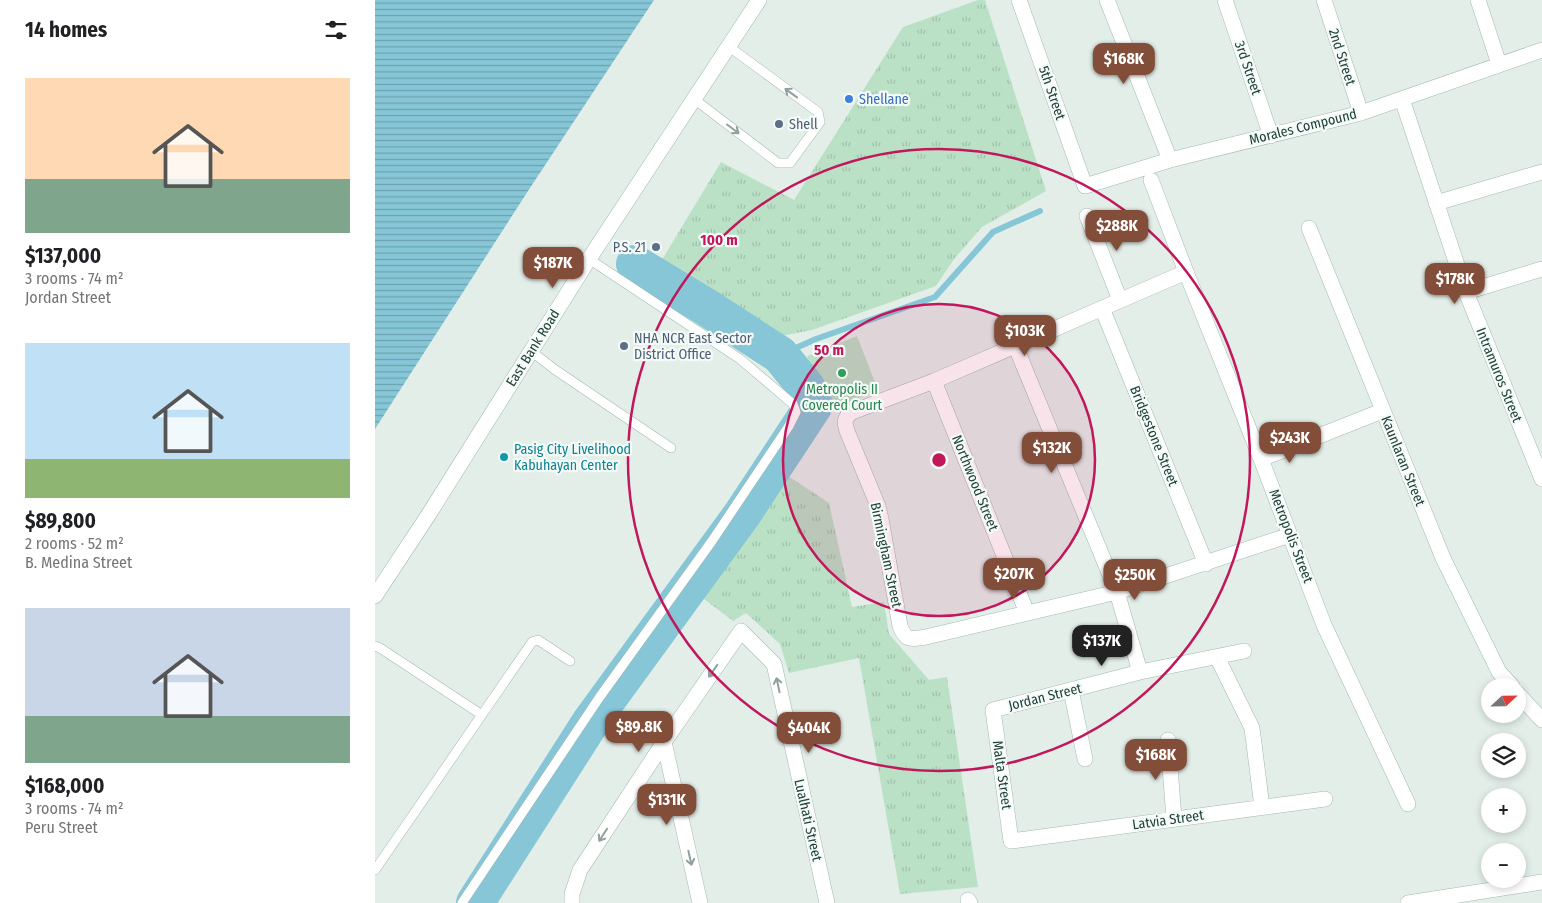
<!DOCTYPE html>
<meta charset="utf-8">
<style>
:root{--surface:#fff;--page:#f2f2f2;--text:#202124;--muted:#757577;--accent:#834e39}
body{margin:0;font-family:"Fira Sans Condensed",sans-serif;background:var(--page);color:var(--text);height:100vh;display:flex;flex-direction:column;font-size:19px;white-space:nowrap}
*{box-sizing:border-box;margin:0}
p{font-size:16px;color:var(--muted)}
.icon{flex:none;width:28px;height:28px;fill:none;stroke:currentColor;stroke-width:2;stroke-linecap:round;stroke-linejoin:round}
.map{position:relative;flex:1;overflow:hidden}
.panel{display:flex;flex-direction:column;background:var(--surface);width:375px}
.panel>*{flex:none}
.needle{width:32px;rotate:68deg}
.fabs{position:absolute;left:1106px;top:678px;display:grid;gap:10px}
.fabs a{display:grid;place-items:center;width:45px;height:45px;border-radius:50%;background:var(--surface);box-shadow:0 2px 8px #0003;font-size:25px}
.price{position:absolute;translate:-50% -42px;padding:0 11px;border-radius:10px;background:var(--accent);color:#fff;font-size:16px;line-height:32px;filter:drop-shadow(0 1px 2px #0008)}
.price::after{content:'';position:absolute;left:50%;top:30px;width:15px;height:11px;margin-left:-8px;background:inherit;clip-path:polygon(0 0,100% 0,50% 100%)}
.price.active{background:#222;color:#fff}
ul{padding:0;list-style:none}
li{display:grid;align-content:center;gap:10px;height:265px;padding:0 25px}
li span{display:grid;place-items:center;height:155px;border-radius:0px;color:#555}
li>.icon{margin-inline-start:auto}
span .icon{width:90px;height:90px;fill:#fffc;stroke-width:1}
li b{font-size:21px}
h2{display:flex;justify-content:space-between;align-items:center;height:60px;padding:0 25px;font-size:21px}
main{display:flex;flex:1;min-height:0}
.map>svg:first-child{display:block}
.grass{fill:url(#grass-tufts)}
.pitch{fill:#bae1c6}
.water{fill:url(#water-rules)}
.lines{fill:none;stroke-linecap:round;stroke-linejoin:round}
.stream{stroke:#86c6d7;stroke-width:6}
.river{stroke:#86c6d7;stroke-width:38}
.service-casing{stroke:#a5b7b1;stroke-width:10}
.minor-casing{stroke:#a5b7b1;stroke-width:16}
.secondary-casing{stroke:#a0bab2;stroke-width:16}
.service{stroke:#fff;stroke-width:9}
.minor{stroke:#fff;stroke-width:15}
.secondary{stroke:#fff;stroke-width:15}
.oneway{stroke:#90a09c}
.ring{fill:none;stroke:#c2185b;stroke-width:2.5}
.shop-dot{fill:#3f7fe0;stroke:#f4faf7;stroke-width:2}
.service-dot{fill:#5c6f8a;stroke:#f4faf7;stroke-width:2}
.leisure-dot{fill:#2e9e5b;stroke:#f4faf7;stroke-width:2}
.culture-dot{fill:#0f9aa8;stroke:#f4faf7;stroke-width:2}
.labels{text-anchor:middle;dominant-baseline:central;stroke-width:4.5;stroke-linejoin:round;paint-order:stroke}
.street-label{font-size:14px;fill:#21413a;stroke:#f4faf7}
.shop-label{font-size:14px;fill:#366cbe;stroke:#f4faf7;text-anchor:start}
.service-label{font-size:14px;fill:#4e5e75;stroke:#f4faf7;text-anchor:start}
.leisure-label{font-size:14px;fill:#27864d;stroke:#f4faf7}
.culture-label{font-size:14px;fill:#0d838f;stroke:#f4faf7;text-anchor:start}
.centre{fill:#c2185b;stroke:#f4faf7;stroke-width:2.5}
.ring-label{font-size:15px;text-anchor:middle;font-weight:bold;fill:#c2185b;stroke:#f4faf7;stroke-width:4.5;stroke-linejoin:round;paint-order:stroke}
</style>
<main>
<section class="panel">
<h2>14 homes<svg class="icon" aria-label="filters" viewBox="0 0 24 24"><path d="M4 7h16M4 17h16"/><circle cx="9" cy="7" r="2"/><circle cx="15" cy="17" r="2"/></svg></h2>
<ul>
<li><span style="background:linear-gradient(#ffd9b3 65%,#7fa58c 0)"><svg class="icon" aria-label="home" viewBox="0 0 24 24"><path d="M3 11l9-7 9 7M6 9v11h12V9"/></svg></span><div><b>$137,000</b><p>3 rooms · 74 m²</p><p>Jordan Street</p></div></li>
<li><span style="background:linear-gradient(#bfe0f5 75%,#8fb573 0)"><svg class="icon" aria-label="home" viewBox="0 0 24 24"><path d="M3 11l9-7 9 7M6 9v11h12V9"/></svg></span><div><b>$89,800</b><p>2 rooms · 52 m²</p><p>B. Medina Street</p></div></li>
<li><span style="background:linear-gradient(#c9d6e8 70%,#7fa58c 0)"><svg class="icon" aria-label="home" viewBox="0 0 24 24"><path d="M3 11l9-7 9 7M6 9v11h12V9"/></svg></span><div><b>$168,000</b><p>3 rooms · 74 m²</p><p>Peru Street</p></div></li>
</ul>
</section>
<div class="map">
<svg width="1167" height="903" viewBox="0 0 1167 903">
<defs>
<pattern id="grass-tufts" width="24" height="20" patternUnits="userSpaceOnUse" patternTransform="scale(1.25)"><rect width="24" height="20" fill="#bae1c6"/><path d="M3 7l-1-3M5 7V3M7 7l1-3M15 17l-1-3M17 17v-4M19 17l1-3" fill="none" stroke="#a0c2ab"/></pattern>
<pattern id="water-rules" width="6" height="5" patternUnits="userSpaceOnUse" patternTransform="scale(1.25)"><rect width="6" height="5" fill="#86c6d7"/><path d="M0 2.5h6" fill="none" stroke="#6da2af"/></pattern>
</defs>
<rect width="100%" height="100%" fill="#e3eee9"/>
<path class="grass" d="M 603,0 L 610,0 L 671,191 L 607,227 L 579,259 L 561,286 L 437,330 L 396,338 L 285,263 L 346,162 L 419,200 L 528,27 Z
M 410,474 L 454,503 L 477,607 L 509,602 L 514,634 L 554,680 L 572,677 L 603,887 L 525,894 L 484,658 L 414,673 L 405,644 L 371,613 L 358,621 L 325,596 Z"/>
<path class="pitch" d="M 482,336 L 503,390 L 453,410 L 432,356 Z"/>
<path class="water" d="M 0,0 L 279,0 L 153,191 L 0,429 Z"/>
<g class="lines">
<path class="stream" d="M 405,355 L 441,339 L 560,297 L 618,232 L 665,211"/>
<path class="river" d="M 100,903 L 215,723 L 368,513 L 439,405 L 431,387 L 405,355 L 331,307 L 260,264"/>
<defs>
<path id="service" d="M 319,99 L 403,163 L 415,163 L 445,122 L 443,112 L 353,46
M 156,351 L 179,369 L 296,448
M 0,646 L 5,648 L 107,715
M 0,870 L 157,642 L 163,640 L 195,661
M 87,903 L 224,698 L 337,541 L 414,426 L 421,412 L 418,404 L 365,359 L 214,259"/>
<path id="minor" d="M 644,0 L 710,186 L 795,160 L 986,113 L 1167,50
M 732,0 L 795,160
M 850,0 L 896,136
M 949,0 L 986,113
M 1103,0 L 1124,64
M 1027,99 L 1091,292 L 1167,479
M 776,180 L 811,272 L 886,459 L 949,625 L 1033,804
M 1061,203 L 1167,172
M 712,216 L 745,300
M 934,228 L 1068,558 L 1124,672 L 1137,686
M 811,272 L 559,381 L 477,412 C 469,418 469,422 472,431 L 503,506 L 506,519 L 525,626 C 531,642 537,639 551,637 L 742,592 L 915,535
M 1091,292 L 1167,269
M 727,308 L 831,564
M 640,345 L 742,592 L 765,672
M 559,381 L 652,613
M 886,459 L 1007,411
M 869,651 L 765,672 L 618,710 L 636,841 L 950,799
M 842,657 L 877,728 L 887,807
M 696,690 L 710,759
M 1142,693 L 1167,720
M 793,740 L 799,819
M 289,742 L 325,903
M 593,900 L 595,903
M 197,903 L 197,894 L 205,870 L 289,742 L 366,631 L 399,664 L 452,903
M 1033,903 L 1167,882"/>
<path id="secondary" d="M 0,596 L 54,514 L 214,259 L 384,0"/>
</defs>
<use href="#service" class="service-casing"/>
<use href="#minor" class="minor-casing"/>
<use href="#secondary" class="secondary-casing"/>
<use href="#service" class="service"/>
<use href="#minor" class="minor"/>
<use href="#secondary" class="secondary"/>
</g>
<defs><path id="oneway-shaft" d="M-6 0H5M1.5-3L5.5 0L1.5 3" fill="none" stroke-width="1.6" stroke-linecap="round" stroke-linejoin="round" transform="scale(1.25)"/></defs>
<g class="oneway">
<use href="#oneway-shaft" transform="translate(416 93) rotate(-144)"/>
<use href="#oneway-shaft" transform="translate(358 129) rotate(37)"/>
<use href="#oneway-shaft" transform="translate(338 671) rotate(125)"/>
<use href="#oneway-shaft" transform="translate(403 685) rotate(-102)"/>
<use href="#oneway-shaft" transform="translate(228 835) rotate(123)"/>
<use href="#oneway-shaft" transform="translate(315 858) rotate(77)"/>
</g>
<circle cx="564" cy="460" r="156" fill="#c2185b" fill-opacity=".12"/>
<g class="ring">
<circle cx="564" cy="460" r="156"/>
<circle cx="564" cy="460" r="311"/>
</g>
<circle class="shop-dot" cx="474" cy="99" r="5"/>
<g class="service-dot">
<circle cx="404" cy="124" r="5"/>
<circle cx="281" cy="247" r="5"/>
<circle cx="249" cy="346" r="5"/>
</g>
<circle class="leisure-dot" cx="467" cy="373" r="5"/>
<circle class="culture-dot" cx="129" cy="457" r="5"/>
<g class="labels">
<g class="street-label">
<text transform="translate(967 57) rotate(72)">2nd Street</text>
<text transform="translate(873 68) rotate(71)">3rd Street</text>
<text transform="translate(677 93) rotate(71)">5th Street</text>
<text transform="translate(928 127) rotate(-14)">Morales Compound</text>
<text transform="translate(158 348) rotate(-58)">East Bank Road</text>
<text transform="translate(1124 375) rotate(68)">Intramuros Street</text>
<text transform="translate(779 436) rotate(68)">Bridgestone Street</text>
<text transform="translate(1028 461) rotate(68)">Kaunlaran Street</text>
<text transform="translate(600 483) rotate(68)">Northwood Street</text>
<text transform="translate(916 536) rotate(69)">Metropolis Street</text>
<text transform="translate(511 555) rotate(78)">Birmingham Street</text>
<text transform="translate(670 697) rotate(-14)">Jordan Street</text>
<text transform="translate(627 775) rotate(82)">Malta Street</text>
<text transform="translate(433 820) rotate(77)">Lualhati Street</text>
<text transform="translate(793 820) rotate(-8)">Latvia Street</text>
</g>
<g class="shop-label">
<text x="484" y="99">Shellane</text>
</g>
<g class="service-label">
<text x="414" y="124">Shell</text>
<text x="271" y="247" text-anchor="end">P.S. 21</text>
<text x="259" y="338">NHA NCR East Sector<tspan x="259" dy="16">District Office</tspan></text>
</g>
<g class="leisure-label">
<text x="467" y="389">Metropolis II<tspan x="467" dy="16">Covered Court</tspan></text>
</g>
<g class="culture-label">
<text x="139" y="449">Pasig City Livelihood<tspan x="139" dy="16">Kabuhayan Center</tspan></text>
</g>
</g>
<circle cx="564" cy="460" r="8" class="centre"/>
<g class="ring-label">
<text x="344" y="245">100 m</text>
<text x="454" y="355">50 m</text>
</g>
</svg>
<div class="fabs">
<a><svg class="needle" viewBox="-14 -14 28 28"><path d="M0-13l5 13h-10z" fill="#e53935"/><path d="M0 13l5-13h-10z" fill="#757577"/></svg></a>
<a><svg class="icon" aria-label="layers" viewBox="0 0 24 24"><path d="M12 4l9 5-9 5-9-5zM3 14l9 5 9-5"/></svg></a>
<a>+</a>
<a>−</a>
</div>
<b class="price" style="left:749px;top:85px">$168K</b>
<b class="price" style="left:742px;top:252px">$288K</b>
<b class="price" style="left:178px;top:289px">$187K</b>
<b class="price" style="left:1080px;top:305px">$178K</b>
<b class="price" style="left:650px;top:357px">$103K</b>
<b class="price" style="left:915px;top:464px">$243K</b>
<b class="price" style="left:677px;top:474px">$132K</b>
<b class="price" style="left:639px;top:600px">$207K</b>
<b class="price" style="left:760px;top:601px">$250K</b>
<b class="price active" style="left:727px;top:667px">$137K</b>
<b class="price" style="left:264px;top:753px">$89.8K</b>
<b class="price" style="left:434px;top:754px">$404K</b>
<b class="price" style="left:781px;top:781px">$168K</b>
<b class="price" style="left:292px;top:826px">$131K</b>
</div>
</main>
